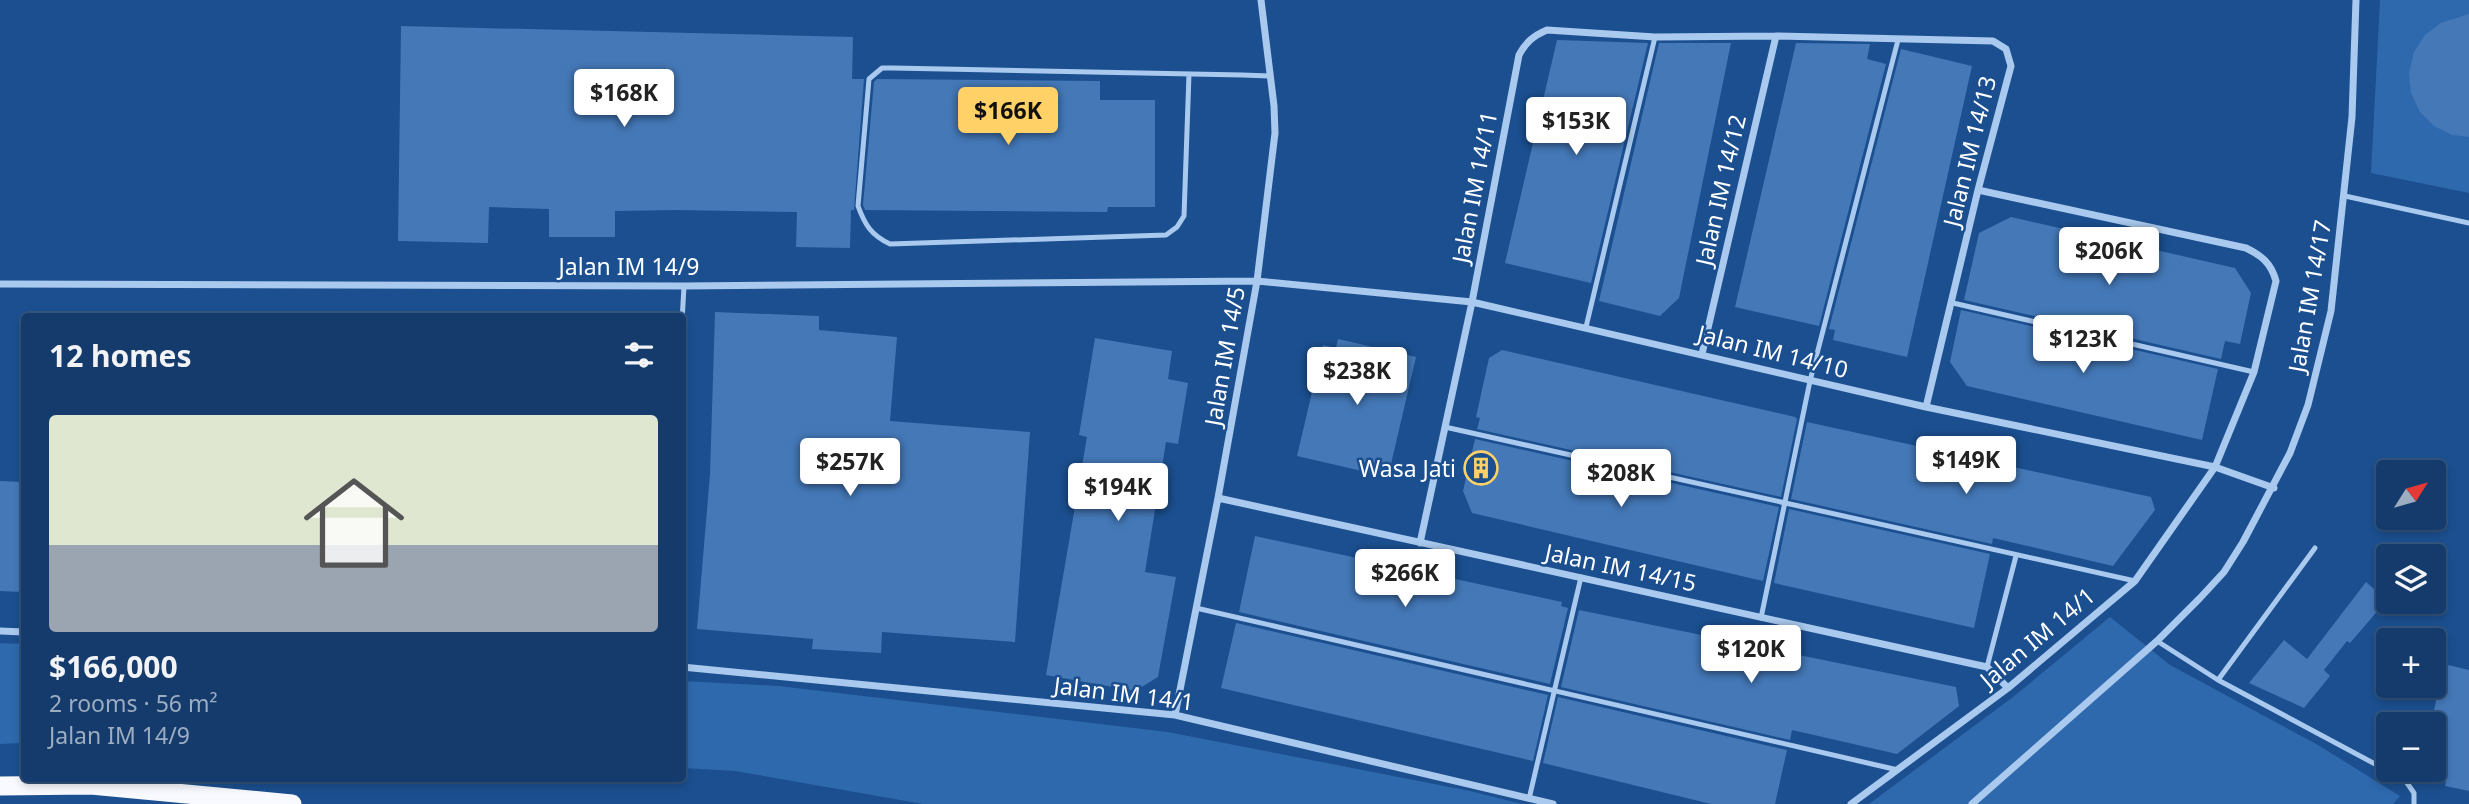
<!DOCTYPE html>
<meta charset="utf-8">
<style>
:root{--surface:#143b6b;--page:#1d4271;--text:#f1f3f6;--muted:#9dadc1;--line:#33557e;--accent:#ffd166}
body{margin:0;font-family:"Noto Sans",sans-serif;background:var(--page);color:var(--text);height:100vh;display:flex;flex-direction:column;font-size:26px;white-space:nowrap}
*{box-sizing:border-box;margin:0}
p{font-size:23px;color:var(--muted)}
.icon{flex:none;width:38px;height:38px;fill:none;stroke:currentColor;stroke-width:2;stroke-linecap:round;stroke-linejoin:round}
.map{position:relative;flex:1;overflow:hidden}
.sheet{position:absolute;left:21px;top:313px;width:665px;height:469px;display:flex;flex-direction:column;background:var(--surface);border-radius:7px;box-shadow:0 4px 10px #0003,0 0 0 2px var(--line)}
.sheet>*{flex:none}
.needle{width:46px;rotate:53deg}
.controls{position:absolute;left:2376px;top:460px;display:grid;gap:14px}
.controls a{display:grid;place-items:center;width:70px;height:70px;border-radius:7px;background:var(--surface);box-shadow:0 4px 10px #0003,0 0 0 2px var(--line);font-size:35px}
.price{position:absolute;translate:-50% -60px;padding:0 16px;border-radius:7px;background:#fff;color:#222;font-size:23px;line-height:46px;filter:drop-shadow(0 2px 4px #0008)}
.price::after{content:'';position:absolute;left:50%;top:42px;width:21px;height:16px;margin-left:-10px;background:inherit;clip-path:polygon(0 0,100% 0,50% 100%)}
.price.current{background:var(--accent);color:#111}
ul{padding:0;list-style:none}
li{display:grid;align-content:center;gap:14px;height:371px;padding:0 28px}
li span{display:grid;place-items:center;height:217px;border-radius:7px;color:#555}
li>.icon{margin-inline-start:auto}
span .icon{width:126px;height:126px;fill:#fffc;stroke-width:1}
li b{font-size:30px}
h2{display:flex;justify-content:space-between;align-items:center;height:84px;padding:0 28px;font-size:30px}
.map>svg:first-child{display:block}
.green{fill:#2e69ad}
.building{fill:#4478b7}
.lines{fill:none;stroke-linecap:round;stroke-linejoin:round}
.service{stroke:#a9c9ee;stroke-width:5}
.minor{stroke:#a9c9ee;stroke-width:7}
.trunk{stroke:#f8faff;stroke-width:19}
.labels{text-anchor:middle;dominant-baseline:central;stroke-width:5;stroke-linejoin:round;paint-order:stroke}
.street-label{font-size:23px;fill:#fff;stroke:#1b4f8f}
.poi-label{font-size:23px;fill:#fff;stroke:#1b4f8f;text-anchor:end}
</style>
<div class="map">
<svg width="2469" height="804" viewBox="0 0 2469 804">
<rect width="100%" height="100%" fill="#1b4f8f"/>
<path class="green" d="M 2380,0 L 2469,0 L 2469,193 L 2371,173 Z
M 2110,617 L 2170,665 L 2318,745 L 2400,796 L 2393,804 L 1869,804 L 2013,697 Z
M 0,643 L 24,644 L 24,743 L 0,744 Z
M 683,681 L 779,686 L 1168,732 L 1470,791 L 1522,804 L 923,804 L 735,771 L 683,768 Z"/>
<path class="building" d="M 2469,14 L 2469,137 L 2452,135 L 2434,126 L 2420,112 L 2411,93 L 2409,73 L 2414,52 L 2425,35 L 2441,23 Z
M 401,26 L 853,37 L 852,79 L 864,79 L 854,210 L 851,210 L 850,248 L 796,247 L 797,212 L 677,210 L 615,211 L 615,237 L 549,237 L 549,209 L 489,207 L 488,243 L 398,241 Z
M 1557,40 L 1648,43 L 1591,283 L 1505,263 Z
M 1659,43 L 1731,43 L 1679,298 L 1660,316 L 1599,301 Z
M 1796,43 L 1870,44 L 1867,59 L 1886,64 L 1819,326 L 1735,307 Z
M 1901,49 L 1972,66 L 1907,357 L 1833,340 L 1835,330 L 1829,329 Z
M 877,79 L 1100,81 L 1100,100 L 1155,100 L 1155,207 L 1108,207 L 1107,212 L 865,210 L 863,205 L 874,82 Z
M 2011,217 L 2235,268 L 2251,293 L 2240,344 L 2225,341 L 2221,359 L 1964,300 L 1979,233 Z
M 1961,310 L 2218,369 L 2202,440 L 1967,386 L 1950,362 Z
M 715,312 L 819,316 L 819,330 L 897,337 L 890,421 L 1030,432 L 1015,642 L 882,632 L 881,653 L 812,649 L 813,639 L 697,629 L 710,474 Z
M 1095,338 L 1172,351 L 1168,379 L 1188,383 L 1178,444 L 1166,442 L 1145,572 L 1176,577 L 1158,677 L 1135,691 L 1046,675 L 1087,437 L 1079,435 Z
M 1338,339 L 1416,357 L 1388,477 L 1297,456 L 1323,345 L 1336,348 Z
M 1502,350 L 1795,417 L 1797,419 L 1781,497 L 1477,429 L 1480,418 L 1476,417 L 1489,358 Z
M 1807,422 L 2151,497 L 2155,510 L 2113,566 L 1993,538 L 1992,544 L 1791,499 Z
M 1475,439 L 1779,507 L 1763,581 L 1472,513 L 1463,491 Z
M 0,481 L 24,482 L 22,592 L 0,591 Z
M 1789,509 L 1990,554 L 1974,628 L 1774,583 Z
M 1255,536 L 1562,602 L 1561,606 L 1568,608 L 1550,684 L 1239,612 Z
M 2366,582 L 2387,600 L 2350,643 L 2347,641 L 2324,670 L 2330,676 L 2304,708 L 2249,683 L 2284,640 L 2307,659 Z
M 1579,610 L 1956,687 L 1959,706 L 1897,754 L 1792,730 L 1790,740 L 1561,687 Z
M 1236,623 L 1548,695 L 1533,761 L 1221,688 Z
M 2444,664 L 2469,670 L 2469,791 L 2445,786 L 2448,769 L 2434,766 L 2434,724 L 2431,724 Z
M 1558,697 L 1787,750 L 1775,804 L 1711,804 L 1543,763 Z"/>
<g class="lines">
<path class="service" d="M 1189,74 L 1184,216 L 1177,227 L 1166,235 L 890,244 C 871,235 865,225 858,206 L 869,79 L 882,68 L 893,68 L 1242,75 L 1270,76
M 2345,196 L 2469,223
M 1953,303 L 2254,372
M 682,322 L 684,286
M 1586,327 L 1655,37
M 1445,427 L 2135,581
M 1196,608 L 1898,770
M 1761,618 L 1810,381 L 1898,40
M 2157,641 L 2218,680 L 2405,780 L 2414,793 L 2414,804
M 1987,667 L 2016,556
M 2218,680 L 2315,548
M 1529,799 L 1581,577"/>
<path class="minor" d="M 0,284 L 684,286 L 1257,281 L 1472,302 L 1926,407 L 2215,467 L 2274,488
M 1702,354 L 1776,36
M 1218,498 L 1987,667 L 2008,688
M 1420,543 L 1472,302 L 1519,55 C 1526,42 1533,36 1547,30 L 1655,37 L 1776,36 L 1993,41 L 2006,49 L 2011,66 L 1978,190 L 1926,407
M 0,631 L 24,632
M 682,667 L 1175,715 L 1553,804
M 1175,715 L 1218,498 L 1257,281 L 1275,133 L 1274,106 L 1261,0
M 1851,804 L 2008,688 L 2135,581 L 2215,467 L 2254,372 L 2276,281 C 2271,263 2262,256 2246,248 L 1978,190
M 1972,804 L 2157,641 L 2200,598 L 2224,572 L 2243,542 L 2290,453 L 2308,405 L 2331,311 L 2352,117 L 2356,0"/>
<path class="trunk" d="M 0,786 L 91,785 L 292,804"/>
</g>
<defs>
<symbol id="building-ring" viewBox="-11 -11 22 22"><circle r="9.5" fill="#1b4f8f" stroke="#ffd166" stroke-width="1.5"/><path d="M-4-6H4V6H1V3H-1V6H-4ZM-2.5-4.3h1.7v1.8h-1.7ZM.8-4.3h1.7v1.8H.8ZM-2.5-1h1.7V.8h-1.7ZM.8-1h1.7V.8H.8Z" fill="#ffd166"/></symbol>
</defs>
<g fill-rule="evenodd">
<use href="#building-ring" x="1462" y="449" width="38" height="38"/>
</g>
<g class="labels">
<g class="street-label">
<text transform="translate(1969 151) rotate(-76)">Jalan IM 14/13</text>
<text transform="translate(1474 187) rotate(-79)">Jalan IM 14/11</text>
<text transform="translate(1720 190) rotate(-77)">Jalan IM 14/12</text>
<text x="629" y="266">Jalan IM 14/9</text>
<text transform="translate(2309 296) rotate(-80)">Jalan IM 14/17</text>
<text transform="translate(1773 351) rotate(14)">Jalan IM 14/10</text>
<text transform="translate(1224 356) rotate(-80)">Jalan IM 14/5</text>
<text transform="translate(1621 567) rotate(12)">Jalan IM 14/15</text>
<text transform="translate(2037 637) rotate(-40)">Jalan IM 14/1</text>
<text transform="translate(1124 693) rotate(7)">Jalan IM 14/1</text>
</g>
<g class="poi-label">
<text x="1456" y="468">Wasa Jati</text>
</g>
</g>
</svg>
<div class="controls">
<a><svg class="needle" viewBox="-14 -14 28 28"><path d="M0-13l5 13h-10z" fill="#e53935"/><path d="M0 13l5-13h-10z" fill="#9dadc1"/></svg></a>
<a><svg class="icon" aria-label="layers" viewBox="0 0 24 24"><path d="M12 4l9 5-9 5-9-5zM3 14l9 5 9-5"/></svg></a>
<a>+</a>
<a>−</a>
</div>
<b class="price" style="left:624px;top:129px">$168K</b>
<b class="price current" style="left:1008px;top:147px">$166K</b>
<b class="price" style="left:1576px;top:157px">$153K</b>
<b class="price" style="left:2109px;top:287px">$206K</b>
<b class="price" style="left:2083px;top:375px">$123K</b>
<b class="price" style="left:1357px;top:407px">$238K</b>
<b class="price" style="left:1966px;top:496px">$149K</b>
<b class="price" style="left:850px;top:498px">$257K</b>
<b class="price" style="left:1621px;top:509px">$208K</b>
<b class="price" style="left:1118px;top:523px">$194K</b>
<b class="price" style="left:1405px;top:609px">$266K</b>
<b class="price" style="left:1751px;top:685px">$120K</b>
<section class="sheet">
<h2>12 homes<svg class="icon" aria-label="filters" viewBox="0 0 24 24"><path d="M4 7h16M4 17h16"/><circle cx="9" cy="7" r="2"/><circle cx="15" cy="17" r="2"/></svg></h2>
<ul>
<li><span style="background:linear-gradient(#dfe7d0 60%,#9aa5b1 0)"><svg class="icon" aria-label="home" viewBox="0 0 24 24"><path d="M3 11l9-7 9 7M6 9v11h12V9"/></svg></span><div><b>$166,000</b><p>2 rooms · 56 m²</p><p>Jalan IM 14/9</p></div></li>
</ul>
</section>
</div>
